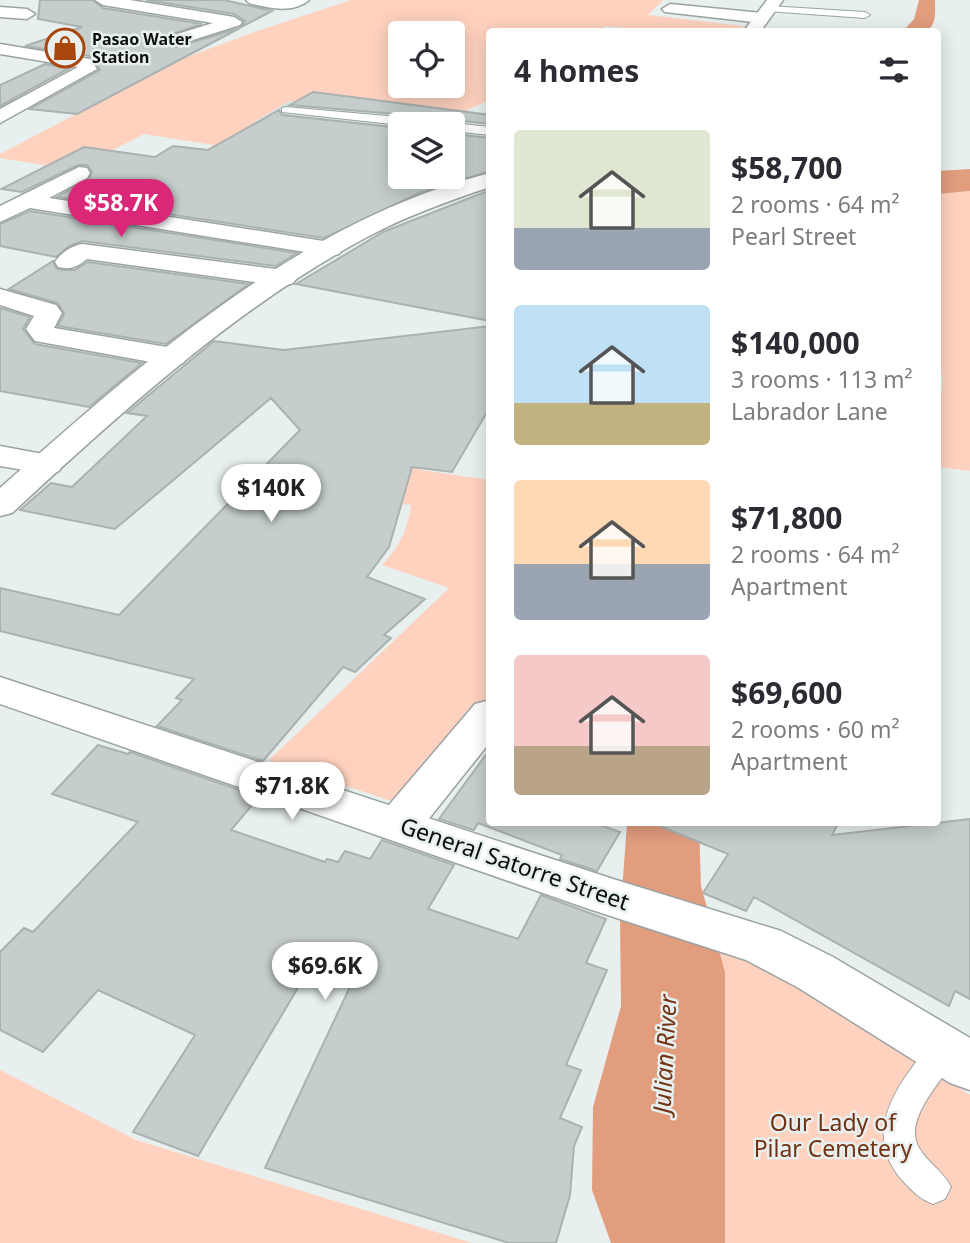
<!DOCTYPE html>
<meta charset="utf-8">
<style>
:root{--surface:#fff;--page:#f2f2f3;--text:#2b2b33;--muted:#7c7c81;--accent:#db2777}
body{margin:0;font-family:"Noto Sans",sans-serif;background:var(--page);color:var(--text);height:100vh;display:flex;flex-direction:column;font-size:26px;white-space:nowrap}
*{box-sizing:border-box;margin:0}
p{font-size:23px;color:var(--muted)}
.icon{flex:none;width:38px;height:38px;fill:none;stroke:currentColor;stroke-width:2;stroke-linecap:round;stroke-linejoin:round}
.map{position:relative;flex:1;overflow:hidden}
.sheet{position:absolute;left:486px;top:28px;width:455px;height:798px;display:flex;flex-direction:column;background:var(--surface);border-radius:7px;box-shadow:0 4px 18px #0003}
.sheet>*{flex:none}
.buttons{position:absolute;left:388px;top:21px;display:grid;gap:14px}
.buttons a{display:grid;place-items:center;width:77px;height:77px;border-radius:7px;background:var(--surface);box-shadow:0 4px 18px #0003;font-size:35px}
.price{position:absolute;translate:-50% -60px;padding:0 16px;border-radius:24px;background:#fff;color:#222;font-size:23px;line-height:46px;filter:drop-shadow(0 2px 4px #0008)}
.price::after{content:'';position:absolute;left:50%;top:42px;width:21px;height:16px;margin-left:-10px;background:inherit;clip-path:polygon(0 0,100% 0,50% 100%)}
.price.current{background:var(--accent);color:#fff}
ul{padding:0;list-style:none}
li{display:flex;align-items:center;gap:21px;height:175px;padding:0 28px}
li span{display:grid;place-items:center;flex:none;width:196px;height:140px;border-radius:7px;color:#555}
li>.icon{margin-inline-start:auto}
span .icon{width:84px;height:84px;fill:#fffc;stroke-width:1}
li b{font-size:30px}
h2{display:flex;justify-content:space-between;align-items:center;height:84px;padding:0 28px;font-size:30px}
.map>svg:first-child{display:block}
.built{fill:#d2e3e0}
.green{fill:#ffd2bf;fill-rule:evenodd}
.water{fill:#e29d7f}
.building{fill:#c5cecc;stroke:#aab2b1;stroke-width:2}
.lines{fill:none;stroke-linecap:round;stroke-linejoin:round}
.service-casing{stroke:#9ba3a2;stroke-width:2}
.minor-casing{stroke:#9ba3a2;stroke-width:3}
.tertiary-casing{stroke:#9ba3a2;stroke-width:3}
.service{fill:#fff;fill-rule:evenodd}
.minor{fill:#fff;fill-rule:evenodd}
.tertiary{fill:#fff;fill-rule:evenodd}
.labels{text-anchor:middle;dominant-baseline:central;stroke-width:5;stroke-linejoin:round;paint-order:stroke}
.far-poi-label{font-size:16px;font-weight:bold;fill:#0c0f0f;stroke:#e7f0ee;text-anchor:start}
.near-street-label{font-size:23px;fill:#0c0f0f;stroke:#e7f0ee}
.near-park-label{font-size:23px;fill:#713213;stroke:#e7f0ee}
.near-water-label{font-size:24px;font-style:italic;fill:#743517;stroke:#e7f0ee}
</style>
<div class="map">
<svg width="970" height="1243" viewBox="0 0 970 1243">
<rect width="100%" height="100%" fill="#e7f0ee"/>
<path class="built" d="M 313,92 L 449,110 L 437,119 L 490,126 L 490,157 L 453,144 L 453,124 L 401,124 L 399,145 L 247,127 L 289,101 L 295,102 Z"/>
<path class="green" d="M 351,0 L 663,0 L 648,15 L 744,26 L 739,32 L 650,31 L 606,26 L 598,32 L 490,32 L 490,100 L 444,120 L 448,110 L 313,92 L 295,102 L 289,101 L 248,126 L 361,140 L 195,156 L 214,145 L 144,134 L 74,170 L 0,158 L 0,154 L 179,60 L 260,30 ZM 401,33 L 453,33 L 453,86 L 401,86 Z
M 970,191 L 970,471 L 938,467 C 938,449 938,432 938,415 C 938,396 948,384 938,365 L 938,194 Z
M 438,441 L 421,470 L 490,480 L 490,700 L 414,793 L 403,800 L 388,800 L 269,760 L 449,588 L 382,565 C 399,547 408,530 411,505 L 368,501 Z
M 718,950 L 760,965 L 970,1095 L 970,1243 L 725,1243 L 725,972 Z
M 0,1070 L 136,1140 L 472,1243 L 0,1243 Z"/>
<path class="water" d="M 919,0 L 935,0 C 935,12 937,23 927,31 L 903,31 L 914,19 Z
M 970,169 L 970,191 L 938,194 L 938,171 Z
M 627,823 L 699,823 L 701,886 L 725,972 L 725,1243 L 611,1243 L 592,1190 L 593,1107 L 621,1006 L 620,919 Z"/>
<path class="building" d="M 40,0 L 93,0 L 103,8 L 202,24 L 169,35 L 166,41 L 176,47 L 240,28 L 77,114 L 30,109 L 100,70 L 90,56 L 25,46 L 82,27 L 38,19 Z
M 146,0 L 224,0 L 272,11 L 241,27 L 245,21 L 234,14 Z
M 45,64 L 70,68 L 0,106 L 0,85 Z
M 313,92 L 490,115 L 490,124 L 453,120 L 447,124 L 439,124 L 431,117 L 290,105 Z
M 279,110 L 282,115 L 401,128 L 401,177 L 453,177 L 453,134 L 490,138 L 490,171 L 419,193 L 324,238 L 57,197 L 89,179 L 92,172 L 87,165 L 78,165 L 22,192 L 1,189 L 84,147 L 155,157 L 173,146 L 208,150 Z
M 490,190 L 490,321 L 296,284 L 383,232 Z
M 30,211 L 297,253 L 276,266 L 82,241 L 69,246 L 56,257 L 0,246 L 0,224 Z
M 53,261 L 56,268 L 62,270 L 75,270 L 88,262 L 249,284 L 166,344 L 58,326 L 64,314 L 58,303 L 9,289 Z
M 0,308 L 30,317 L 23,329 L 35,344 L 142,363 L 89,407 L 0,391 Z
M 490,326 L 490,407 L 452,472 L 412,467 L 389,547 L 367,577 L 425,599 L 384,635 L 391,638 L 355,672 L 343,667 L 263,761 L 157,726 L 182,700 L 176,698 L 194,679 L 0,631 L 0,588 L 119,615 L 300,430 L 271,398 L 115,529 L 20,510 L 51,483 L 72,487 L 147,416 L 127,413 L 214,341 L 284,350 Z
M 98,745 L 128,754 L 130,752 L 259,797 L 231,830 L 325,862 L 327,859 L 338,862 L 345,851 L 370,859 L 382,840 L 454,865 L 428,909 L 518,939 L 541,895 L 606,919 L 586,963 L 607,970 L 566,1065 L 581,1070 L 560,1118 L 582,1127 L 574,1146 L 570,1195 L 556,1243 L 509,1243 L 265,1168 L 356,974 L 318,954 L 198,1156 L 133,1132 L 195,1035 L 98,990 L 43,1052 L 0,1030 L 0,952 L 24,928 L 33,932 L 138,822 L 52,794 Z
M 490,749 L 490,822 L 592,822 L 620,832 L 597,871 L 560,859 L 562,855 L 478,823 L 474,830 L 439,819 Z
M 970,819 L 970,999 L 955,991 L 949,1006 L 754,897 L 746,911 L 703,893 L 728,854 L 655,824 L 839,822 L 832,835 Z"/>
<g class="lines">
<defs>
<path id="service" d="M 769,6 L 865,12 L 870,15 L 865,18 L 766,11 L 766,7 Z
M 286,107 L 431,120 L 437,124 L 401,125 L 282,112 L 282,108 Z
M 453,123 L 490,127 L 490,135 L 453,131 L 453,124 L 450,124 Z
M 945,1036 L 956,1040 L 961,1050 C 948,1076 901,1117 919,1148 C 928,1163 943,1171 951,1187 L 945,1199 L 933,1204 C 920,1199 912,1191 903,1181 C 870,1145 884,1105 911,1069 C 921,1056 929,1042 945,1036 Z"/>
<path id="minor" d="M 95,0 L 130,0 L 234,17 L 242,22 L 240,25 L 177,45 L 169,40 L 171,36 L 213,23 L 103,5 Z
M 246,0 L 309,0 C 293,14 267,8 249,3 Z
M 670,4 L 762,13 L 770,18 L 762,23 L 665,12 L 662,9 Z
M 0,7 L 27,9 L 35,14 L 27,19 L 0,17 Z
M 0,44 L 90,59 L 97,69 L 0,123 L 0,109 L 78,67 L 0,54 Z
M 79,167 L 87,168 L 90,173 L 87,178 L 49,198 L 330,242 L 339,244 L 342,249 L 339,254 L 330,256 L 30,208 L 0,222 L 0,206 Z
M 82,244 L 284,270 L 293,273 L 297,278 L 293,283 L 284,286 L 87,259 C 77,267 71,270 58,267 L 55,262 C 61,253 71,246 82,244 Z
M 0,289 L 56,305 L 62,313 L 54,328 L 173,348 L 183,351 L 187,357 L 183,363 L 173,366 L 35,341 L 26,329 L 34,316 L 0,305 Z
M 0,446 L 59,457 L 63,464 L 59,471 L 47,474 L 0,466 Z
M 490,700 L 490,742 L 415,836 L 399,841 L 383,836 L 376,824 L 383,812 L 475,704 Z"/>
<path id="tertiary" d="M 767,0 L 783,0 L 760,32 L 743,32 Z
M 490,173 L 490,187 C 448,201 406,216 367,237 C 235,308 122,412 12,513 L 0,516 L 0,488 C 143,362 300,221 490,173 Z
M 0,677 L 613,879 L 781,931 L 833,957 L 970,1038 L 970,1090 L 950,1083 L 797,987 L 746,960 L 586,908 L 0,704 Z"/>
</defs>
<use href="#service" class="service-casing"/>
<use href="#minor" class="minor-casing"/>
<use href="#tertiary" class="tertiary-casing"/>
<use href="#service" class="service"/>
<use href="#minor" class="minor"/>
<use href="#tertiary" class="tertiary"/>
</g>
<defs>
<symbol id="shop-ring" viewBox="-11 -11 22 22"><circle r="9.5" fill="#e7f0ee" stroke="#a9460e" stroke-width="1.5"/><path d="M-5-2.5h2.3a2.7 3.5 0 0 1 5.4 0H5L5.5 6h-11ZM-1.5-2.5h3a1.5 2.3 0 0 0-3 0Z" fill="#a9460e"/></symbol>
</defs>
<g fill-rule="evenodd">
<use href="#shop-ring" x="43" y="26" width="44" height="44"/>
</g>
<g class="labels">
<g class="far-poi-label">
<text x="92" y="39">Pasao Water<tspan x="92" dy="18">Station</tspan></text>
</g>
<g class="near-street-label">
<text transform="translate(515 863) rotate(19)">General Satorre Street</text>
</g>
<g class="near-park-label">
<text x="833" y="1122">Our Lady of<tspan x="833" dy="26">Pilar Cemetery</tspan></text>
</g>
<g class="near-water-label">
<text transform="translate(664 1054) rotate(-87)">Julian River</text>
</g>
</g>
</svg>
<div class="buttons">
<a><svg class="icon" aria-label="locate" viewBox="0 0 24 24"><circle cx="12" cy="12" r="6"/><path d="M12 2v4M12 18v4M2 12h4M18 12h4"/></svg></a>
<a><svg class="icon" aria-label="layers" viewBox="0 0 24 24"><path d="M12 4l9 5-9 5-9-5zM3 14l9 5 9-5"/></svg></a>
</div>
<b class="price current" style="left:121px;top:239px">$58.7K</b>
<b class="price" style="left:271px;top:524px">$140K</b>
<b class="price" style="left:292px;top:822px">$71.8K</b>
<b class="price" style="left:325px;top:1002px">$69.6K</b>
<section class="sheet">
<h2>4 homes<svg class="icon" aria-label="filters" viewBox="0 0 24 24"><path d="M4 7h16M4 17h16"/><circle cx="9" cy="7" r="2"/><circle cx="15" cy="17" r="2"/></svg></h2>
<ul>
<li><span style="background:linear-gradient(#dfe7d0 70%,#9aa5b1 0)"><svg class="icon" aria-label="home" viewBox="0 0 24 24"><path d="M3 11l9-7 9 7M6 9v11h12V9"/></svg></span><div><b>$58,700</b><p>2 rooms · 64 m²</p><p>Pearl Street</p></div></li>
<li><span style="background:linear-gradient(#bfe0f5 70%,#c2b280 0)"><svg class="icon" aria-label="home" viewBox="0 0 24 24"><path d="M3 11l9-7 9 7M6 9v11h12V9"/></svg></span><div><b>$140,000</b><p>3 rooms · 113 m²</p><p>Labrador Lane</p></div></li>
<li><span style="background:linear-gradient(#ffd9b3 60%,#9aa5b1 0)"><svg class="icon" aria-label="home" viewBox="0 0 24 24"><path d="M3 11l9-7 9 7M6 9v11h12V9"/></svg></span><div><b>$71,800</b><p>2 rooms · 64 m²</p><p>Apartment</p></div></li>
<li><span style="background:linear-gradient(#f6c9c9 65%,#b9a48a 0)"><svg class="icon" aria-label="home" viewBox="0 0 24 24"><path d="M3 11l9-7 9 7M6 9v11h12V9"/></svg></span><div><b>$69,600</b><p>2 rooms · 60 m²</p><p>Apartment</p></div></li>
</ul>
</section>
</div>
